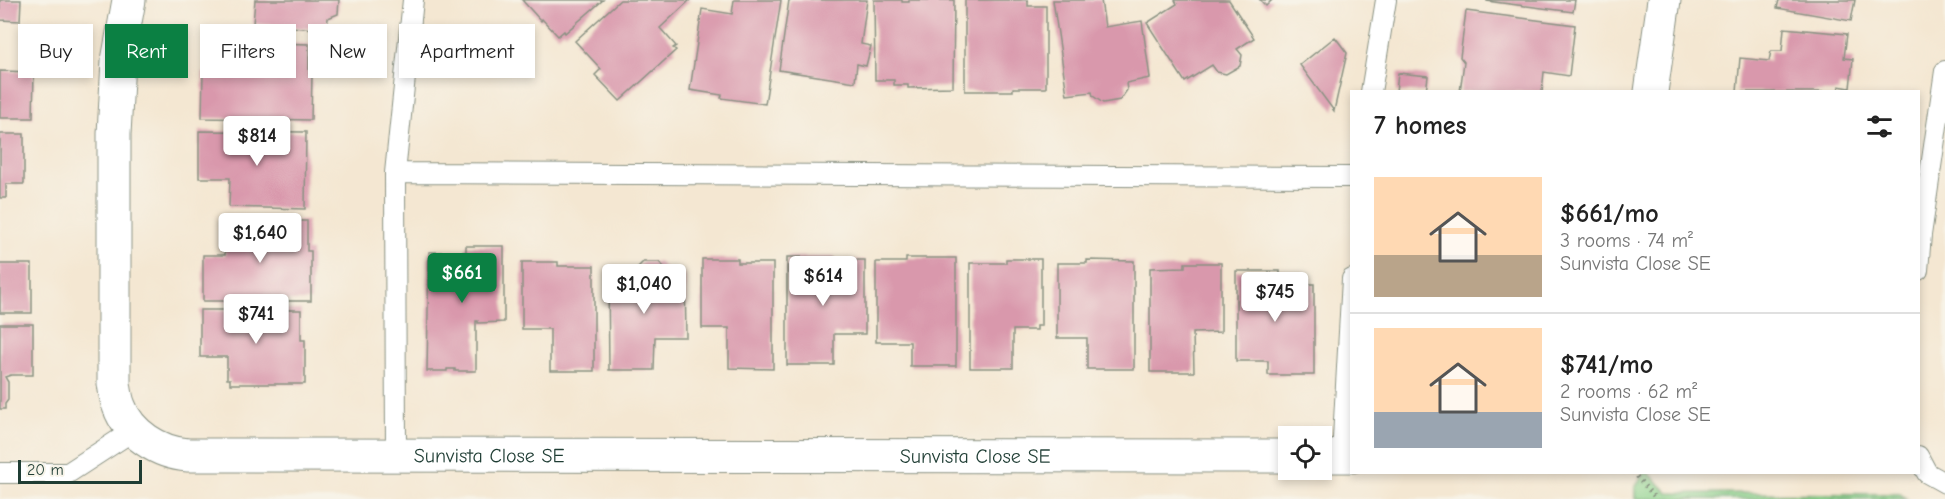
<!DOCTYPE html>
<meta charset="utf-8">
<style>
:root{--surface:#fff;--page:#f6f6f6;--text:#222;--muted:#767676;--line:#e0e0e0;--accent:#0b8043}
body{margin:0;font-family:"Comic Neue",sans-serif;background:var(--page);color:var(--text);height:100vh;display:flex;flex-direction:column;font-size:22px;white-space:nowrap}
*{box-sizing:border-box;margin:0}
p{font-size:20px;color:var(--muted)}
.icon{flex:none;width:33px;height:33px;fill:none;stroke:currentColor;stroke-width:2;stroke-linecap:round;stroke-linejoin:round}
.map{position:relative;flex:1;overflow:hidden}
.panel{position:absolute;left:1350px;top:90px;width:570px;height:384px;display:flex;flex-direction:column;background:var(--surface);border-radius:0px;box-shadow:0 3px 9px #0003}
.panel>*{flex:none}
.guide{position:absolute;left:18px;top:24px;width:570px;height:54px;display:flex;gap:12px}
.controls{position:absolute;left:1278px;top:426px;display:grid;gap:12px}
.controls a{display:grid;place-items:center;width:54px;height:54px;border-radius:0px;background:var(--surface);box-shadow:0 3px 9px #0003;font-size:30px}
.scale{position:absolute;left:18px;bottom:15px;width:124px;box-sizing:border-box;padding-left:6px;border:3px solid #1f3d34;border-top:0;font-size:16px;line-height:21px;white-space:nowrap;color:#1f3d34;-webkit-text-stroke:4px #f7f3e8;paint-order:stroke}
.price{position:absolute;translate:-50% -51px;padding:0 14px;border-radius:6px;background:#fff;color:#222;font-size:20px;line-height:39px;filter:drop-shadow(0 2px 3px #0008)}
.price::after{content:'';position:absolute;left:50%;top:36px;width:18px;height:14px;margin-left:-9px;background:inherit;clip-path:polygon(0 0,100% 0,50% 100%)}
.price.on{background:var(--accent);color:#fff}
ul{padding:0;list-style:none}
li{display:flex;align-items:center;gap:18px;height:150px;padding:0 24px}
li+li{border-top:2px solid var(--line)}
li span{display:grid;place-items:center;flex:none;width:168px;height:120px;border-radius:0px;color:#555}
li>.icon{margin-inline-start:auto}
span .icon{width:72px;height:72px;fill:#fffc;stroke-width:1}
li b{font-size:26px}
h2{display:flex;justify-content:space-between;align-items:center;height:72px;padding:0 24px;font-size:26px}
.chip{padding:0 21px;border-radius:0px;background:var(--surface);box-shadow:0 3px 9px #0003;font-size:21px;line-height:54px}
.chip.on{background:var(--accent);color:#fff}
.map>svg:first-child{display:block}
.green{fill:#8dd38d;stroke:#568860;stroke-width:1.5}
.building{fill:#d998ac}
.lines{fill:none;stroke-linecap:round;stroke-linejoin:round}
.service-casing{stroke:#8a9283;stroke-width:22}
.minor-casing{stroke:#8a9283;stroke-width:35}
.path{stroke:#8a9283;stroke-width:4;stroke-dasharray:1.5 4.5;stroke-linecap:butt}
.service{stroke:#fff;stroke-width:20}
.minor{stroke:#fff;stroke-width:33}
.labels{text-anchor:middle;dominant-baseline:central;stroke-width:4.5;stroke-linejoin:round;paint-order:stroke}
.street-label{font-size:20px;fill:#1f3d34;stroke:#f7f3e8}
</style>
<div class="map">
<svg width="1945" height="499" viewBox="0 0 1945 499">
<rect width="100%" height="100%" fill="#f7f3e8"/>
<filter id="ink" filterUnits="userSpaceOnUse"><feTurbulence type="fractalNoise" baseFrequency=".0167" numOctaves="2"/><feDisplacementMap in="SourceGraphic" scale="12" xChannelSelector="R" yChannelSelector="G"/><feConvolveMatrix kernelMatrix="1 2 1 2 8 2 1 2 1" color-interpolation-filters="sRGB"/></filter>
<filter id="wash" filterUnits="userSpaceOnUse"><feTurbulence type="fractalNoise" baseFrequency=".008" numOctaves="4" result="noise"/><feDisplacementMap in="SourceGraphic" scale="24" xChannelSelector="R" yChannelSelector="G"/><feGaussianBlur stdDeviation="1.35" result="paint"/><feColorMatrix in="noise" values="0 0 0 0 0 0 0 0 0 0 0 0 0 0 0 0 0 1.4 0 .05"/><feComposite in="paint" operator="in"/></filter>
<g filter="url(#wash)">
<rect width="100%" height="100%" fill="#f4e7d2"/>
<path class="green" d="M 1649,473 L 1668,493 L 1900,494 L 1907,499 L 1635,499 L 1635,487 L 1644,473 Z"/>
<g id="blocks">
<path class="building" d="M 0,0 L 21,0 L 20,21 L 0,20 Z
M 255,0 L 339,0 L 338,14 L 328,18 L 327,30 L 253,24 Z
M 522,0 L 603,0 L 565,33 L 564,31 L 558,36 L 542,19 L 541,21 Z
M 620,0 L 690,0 L 660,28 L 676,46 L 673,48 L 676,50 L 620,101 L 595,75 L 601,69 L 575,41 Z
M 734,0 L 781,0 L 765,104 L 721,98 L 722,95 L 690,90 L 702,9 L 732,14 Z
M 789,0 L 867,0 L 861,44 L 871,46 L 866,66 L 857,64 L 855,82 L 779,70 Z
M 874,0 L 902,0 L 902,2 L 909,2 L 909,0 L 954,0 L 953,87 L 908,88 L 908,85 L 894,85 L 894,80 L 875,80 Z
M 965,0 L 1028,0 L 1028,6 L 1046,6 L 1046,88 L 1013,88 L 1013,91 L 965,91 Z
M 1053,0 L 1101,0 L 1105,27 L 1142,21 L 1150,78 L 1126,83 L 1127,90 L 1120,100 L 1103,103 L 1093,96 L 1092,92 L 1067,95 Z
M 1175,0 L 1229,0 L 1254,38 L 1237,49 L 1242,55 L 1240,66 L 1226,74 L 1217,72 L 1212,65 L 1185,82 L 1147,23 L 1177,4 Z
M 1260,0 L 1272,0 L 1266,6 Z
M 1487,0 L 1575,0 L 1573,12 L 1487,1 Z
M 1779,0 L 1855,0 L 1851,21 L 1777,8 Z
M 1466,11 L 1575,25 L 1569,76 L 1544,72 L 1542,92 L 1460,92 L 1464,62 L 1460,57 Z
M 1784,28 L 1847,34 L 1844,58 L 1853,59 L 1850,88 L 1839,86 L 1838,92 L 1737,92 L 1740,58 L 1769,61 L 1771,51 L 1782,51 Z
M 1335,37 L 1347,53 L 1334,111 L 1300,65 Z
M 235,42 L 309,44 L 309,74 L 312,74 L 311,120 L 202,118 L 203,72 L 235,72 Z
M 0,71 L 34,72 L 33,118 L 0,118 Z
M 1398,73 L 1428,76 L 1426,92 L 1396,92 Z
M 199,131 L 306,132 L 305,209 L 229,207 L 230,178 L 199,178 Z
M 0,134 L 24,134 L 24,184 L 6,184 L 6,198 L 0,198 Z
M 226,221 L 307,221 L 307,251 L 311,251 L 311,301 L 203,301 L 203,255 L 225,255 Z
M 466,246 L 504,246 L 504,322 L 478,323 L 478,321 L 476,321 L 476,371 L 455,371 L 455,369 L 447,369 L 447,371 L 427,371 L 429,252 L 466,252 Z
M 787,257 L 835,257 L 835,260 L 865,260 L 865,334 L 834,334 L 834,365 L 787,365 Z
M 906,258 L 956,258 L 956,366 L 910,366 L 910,342 L 876,342 L 876,262 L 906,262 Z
M 702,259 L 738,259 L 738,263 L 773,263 L 773,369 L 729,368 L 729,328 L 702,328 Z
M 1006,259 L 1041,259 L 1041,326 L 1037,326 L 1037,330 L 1013,330 L 1013,368 L 970,368 L 970,263 L 1006,263 Z
M 1087,260 L 1134,261 L 1134,369 L 1087,369 L 1087,338 L 1057,338 L 1057,263 L 1087,263 Z
M 522,262 L 558,262 L 558,266 L 594,266 L 594,371 L 550,371 L 550,329 L 522,329 Z
M 643,262 L 659,262 L 666,269 L 666,274 L 685,274 L 686,337 L 655,337 L 654,370 L 609,370 L 608,275 L 634,275 L 634,271 Z
M 1185,263 L 1221,263 L 1221,332 L 1193,333 L 1194,372 L 1150,372 L 1150,268 L 1185,267 Z
M 0,264 L 32,264 L 32,313 L 0,313 Z
M 1236,271 L 1280,271 L 1280,284 L 1314,284 L 1314,375 L 1268,375 L 1268,361 L 1236,361 Z
M 200,310 L 301,310 L 301,340 L 305,340 L 305,384 L 230,384 L 230,379 L 227,379 L 227,357 L 200,357 Z
M 0,324 L 33,324 L 33,375 L 11,375 L 5,377 L 8,382 L 8,400 L 5,404 L 5,409 L 0,409 Z"/>
</g>
</g>
<g filter="url(#ink)">
<use href="#blocks" fill-opacity="0" stroke="#8a9283" stroke-width="1.5"/>
<g class="lines">
<defs>
<path id="service" d="M 1371,92 L 1386,0
M 395,173 L 1352,177
M 1918,270 L 1921,235 L 1945,71
M 396,455 L 395,173 L 413,0
M 1342,456 L 1352,279
M 1918,456 L 1927,473 L 1945,483
M 0,473 L 68,473 L 134,430"/>
<g id="minor">
<path id="s1" d="M 129,0 L 118,61 L 114,134 L 114,383 C 115,390 116,399 119,406 C 129,434 159,453 188,455 L 1288,456"/>
<path d="M 1651,92 L 1664,0"/>
<path d="M 1322,456 L 1352,456"/>
</g>
</defs>
<use href="#service" class="service-casing"/>
<use href="#minor" class="minor-casing"/>
<path class="path" d="M 1633,472 L 1656,499"/>
<use href="#service" class="service"/>
<use href="#minor" class="minor"/>
</g>
</g>
<g class="labels">
<g class="street-label">
<text stroke="none"><textPath href="#s1" startOffset="798">Sunvista Close SE</textPath></text>
<text stroke="none"><textPath href="#s1" startOffset="1284">Sunvista Close SE</textPath></text>
</g>
</g>
</svg>
<div class="controls">
<a><svg class="icon" aria-label="locate" viewBox="0 0 24 24"><circle cx="12" cy="12" r="6"/><path d="M12 2v4M12 18v4M2 12h4M18 12h4"/></svg></a>
</div>
<div class="scale">20 m</div>
<b class="price" style="left:257px;top:167px">$814</b>
<b class="price" style="left:260px;top:264px">$1,640</b>
<b class="price on" style="left:462px;top:304px">$661</b>
<b class="price" style="left:823px;top:307px">$614</b>
<b class="price" style="left:644px;top:315px">$1,040</b>
<b class="price" style="left:1275px;top:323px">$745</b>
<b class="price" style="left:256px;top:345px">$741</b>
<div class="guide">
<a class="chip">Buy</a>
<a class="chip on">Rent</a>
<a class="chip">Filters</a>
<a class="chip">New</a>
<a class="chip">Apartment</a>
</div>
<section class="panel">
<h2>7 homes<svg class="icon" aria-label="filters" viewBox="0 0 24 24"><path d="M4 7h16M4 17h16"/><circle cx="9" cy="7" r="2"/><circle cx="15" cy="17" r="2"/></svg></h2>
<ul>
<li><span style="background:linear-gradient(#ffd9b3 65%,#b9a48a 0)"><svg class="icon" aria-label="home" viewBox="0 0 24 24"><path d="M3 11l9-7 9 7M6 9v11h12V9"/></svg></span><div><b>$661/mo</b><p>3 rooms · 74 m²</p><p>Sunvista Close SE</p></div></li>
<li><span style="background:linear-gradient(#ffd9b3 70%,#9aa5b1 0)"><svg class="icon" aria-label="home" viewBox="0 0 24 24"><path d="M3 11l9-7 9 7M6 9v11h12V9"/></svg></span><div><b>$741/mo</b><p>2 rooms · 62 m²</p><p>Sunvista Close SE</p></div></li>
</ul>
</section>
</div>
